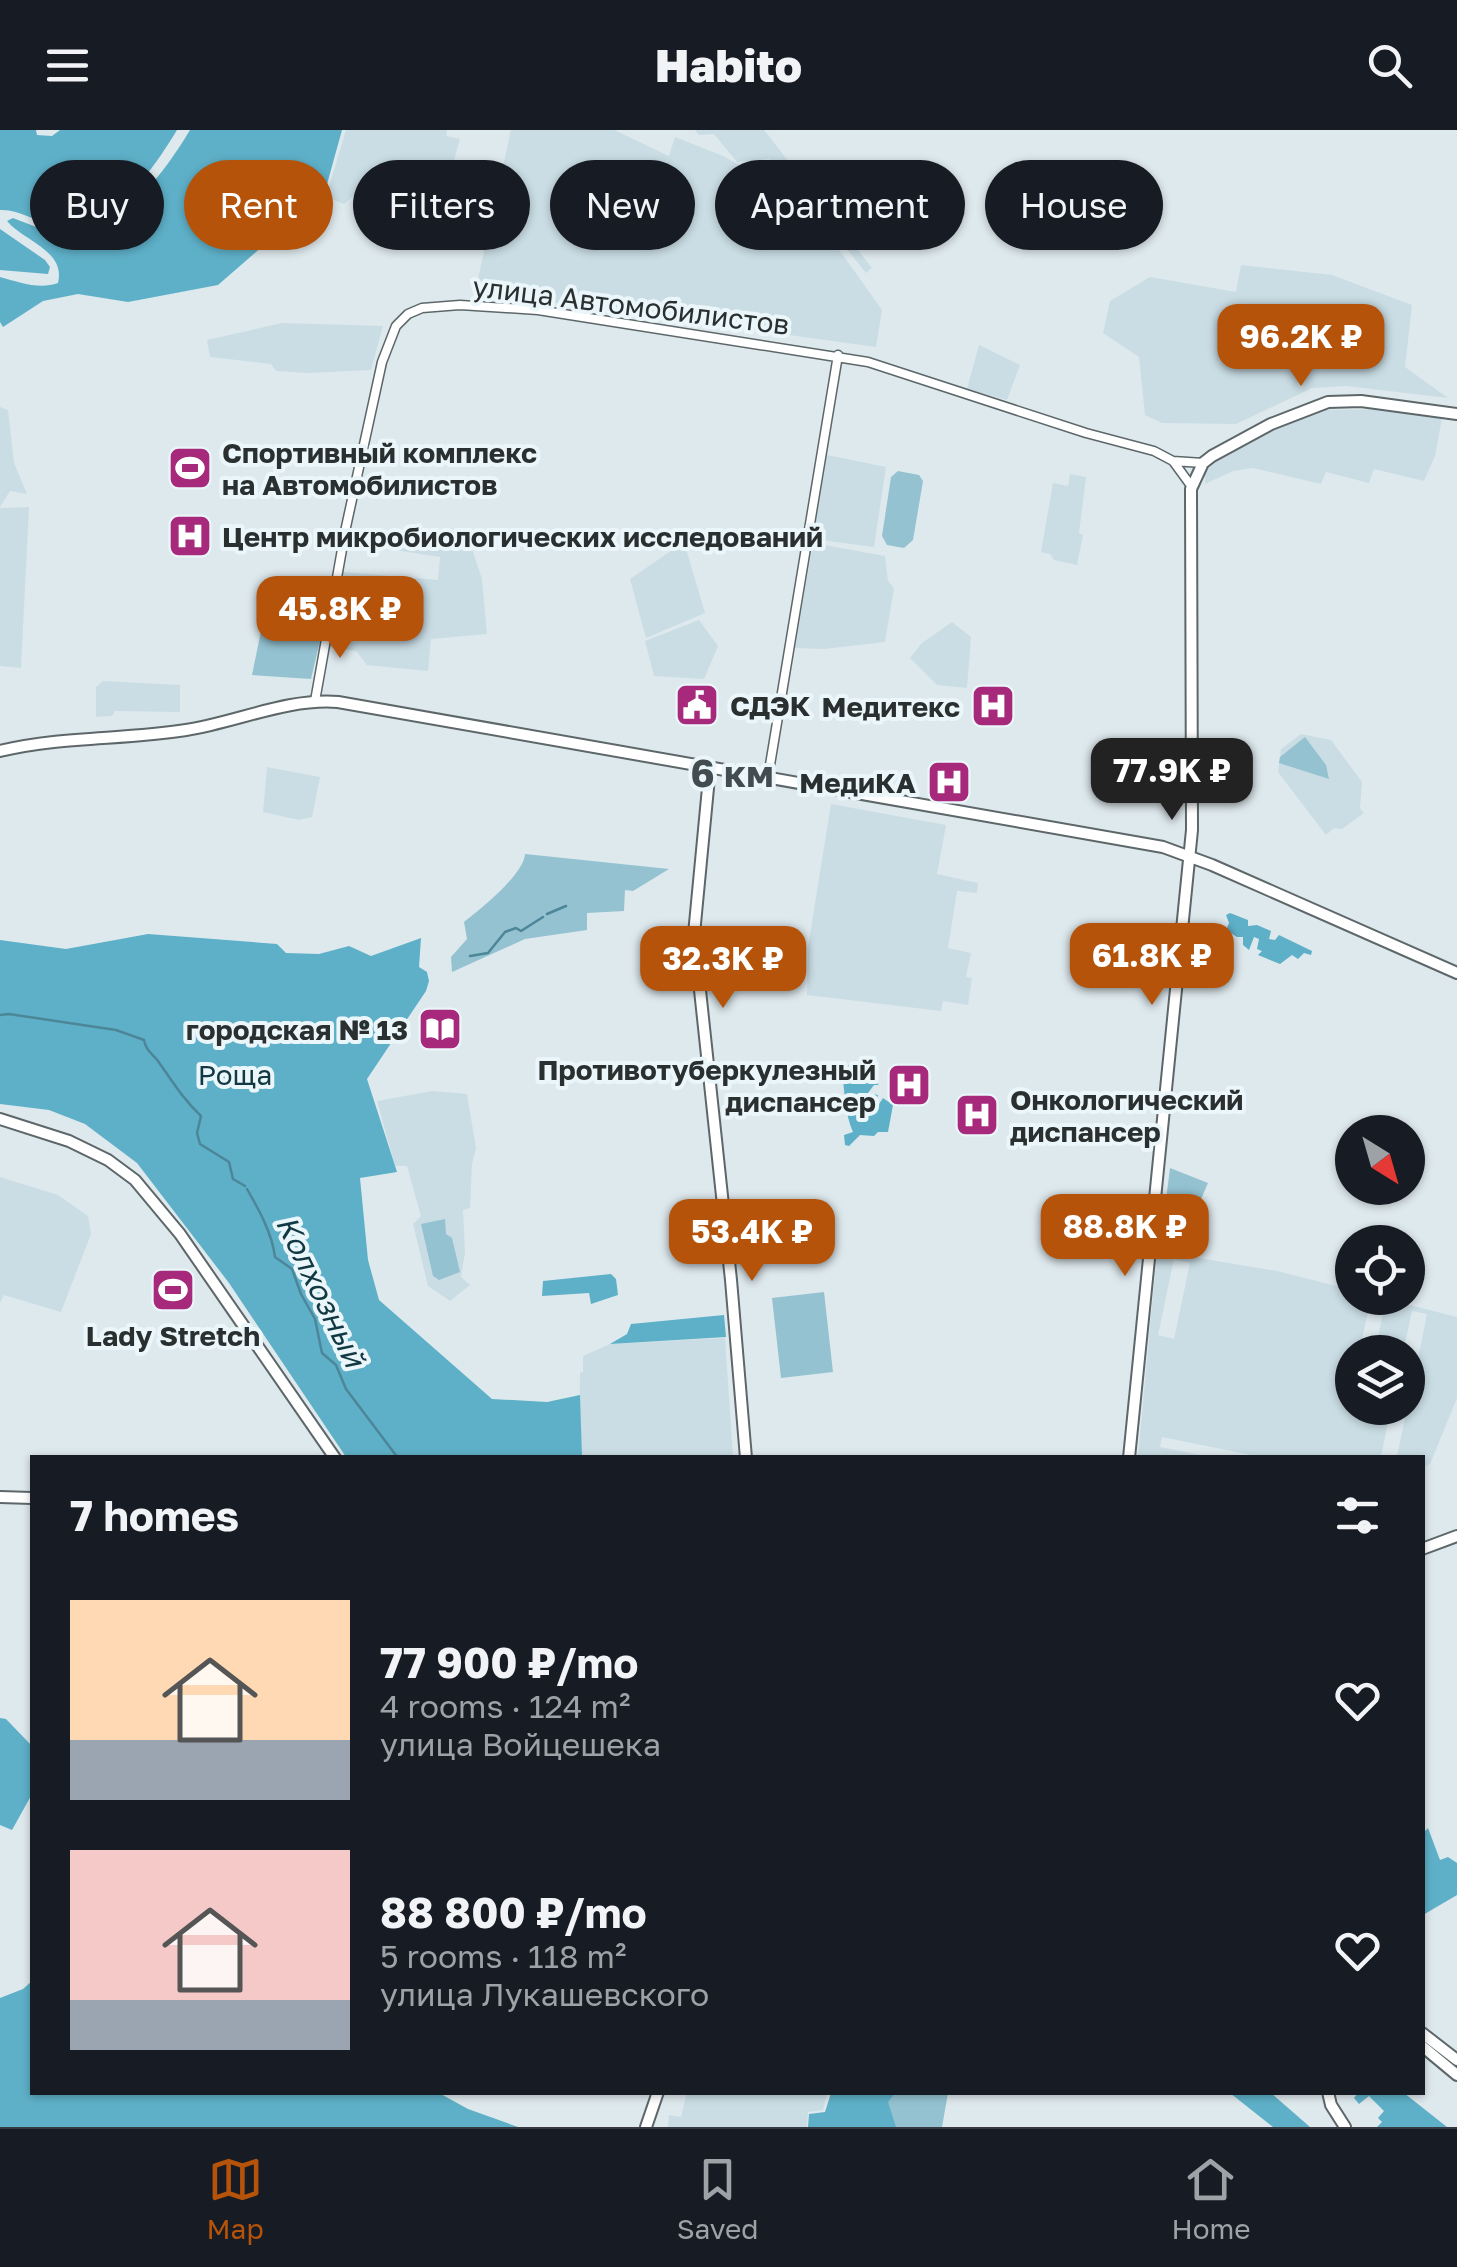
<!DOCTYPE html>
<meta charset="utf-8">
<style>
:root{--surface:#171b24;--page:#20242c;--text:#f1f3f6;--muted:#9ea1a6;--line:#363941;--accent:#b45309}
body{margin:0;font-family:"Golos Text",sans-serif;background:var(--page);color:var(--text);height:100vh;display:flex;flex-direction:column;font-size:38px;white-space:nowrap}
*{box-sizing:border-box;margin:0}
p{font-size:32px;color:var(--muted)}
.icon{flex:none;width:55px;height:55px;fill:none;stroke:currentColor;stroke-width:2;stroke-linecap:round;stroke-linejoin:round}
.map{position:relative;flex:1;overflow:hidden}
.details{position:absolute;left:30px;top:1325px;width:1395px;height:640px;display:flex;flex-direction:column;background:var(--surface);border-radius:0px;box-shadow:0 2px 8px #0004}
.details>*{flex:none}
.top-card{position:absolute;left:30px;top:30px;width:1398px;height:90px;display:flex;gap:20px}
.needle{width:65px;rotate:143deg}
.controls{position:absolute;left:1335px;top:985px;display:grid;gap:20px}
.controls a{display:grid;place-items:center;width:90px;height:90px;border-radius:50%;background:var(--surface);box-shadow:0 2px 8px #0004;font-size:50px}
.price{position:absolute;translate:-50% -85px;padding:0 22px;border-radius:20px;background:var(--accent);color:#fff;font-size:32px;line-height:65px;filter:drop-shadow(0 2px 5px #0008)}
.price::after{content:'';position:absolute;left:50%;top:60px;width:30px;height:22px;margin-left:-15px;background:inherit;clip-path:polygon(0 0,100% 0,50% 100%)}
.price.selected{background:#222;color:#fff}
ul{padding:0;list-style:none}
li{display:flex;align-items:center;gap:30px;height:250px;padding:0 40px}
li span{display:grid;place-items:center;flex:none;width:280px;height:200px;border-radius:0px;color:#555}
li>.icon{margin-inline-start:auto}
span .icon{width:120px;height:120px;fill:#fffc;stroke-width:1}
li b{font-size:42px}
h2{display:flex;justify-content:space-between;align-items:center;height:120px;padding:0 40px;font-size:42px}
.pill{padding:0 35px;border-radius:45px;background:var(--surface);box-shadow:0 2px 8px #0004;font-size:35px;line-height:90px}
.pill.selected{background:var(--accent);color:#fff}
header{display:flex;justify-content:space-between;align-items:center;height:130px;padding:0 40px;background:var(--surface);font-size:45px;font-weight:800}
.dock{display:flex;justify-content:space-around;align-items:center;height:140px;border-top:2px solid var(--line);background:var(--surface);font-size:28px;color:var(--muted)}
.dock a{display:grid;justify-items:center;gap:5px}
.dock .selected{color:var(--accent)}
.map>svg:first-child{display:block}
.built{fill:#cadde4;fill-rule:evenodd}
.green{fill:#94c2d1}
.forest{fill:#5eb0c8}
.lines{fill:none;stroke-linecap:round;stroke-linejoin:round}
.stream{stroke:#4c8698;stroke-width:2.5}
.minor-casing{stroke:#5d676a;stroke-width:11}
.major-casing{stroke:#5d676a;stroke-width:14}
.minor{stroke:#fff;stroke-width:8}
.major{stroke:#fff;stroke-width:10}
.labels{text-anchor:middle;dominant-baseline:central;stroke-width:8;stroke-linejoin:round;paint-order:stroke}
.street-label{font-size:28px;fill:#2a2f30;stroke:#ebf6fa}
.poi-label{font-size:28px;font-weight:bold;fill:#2a2f30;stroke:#ebf6fa;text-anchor:start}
.park-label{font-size:28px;fill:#123943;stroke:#ebf6fa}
.water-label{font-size:30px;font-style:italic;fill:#123943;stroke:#ebf6fa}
.district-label{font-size:38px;font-weight:bold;fill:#434d50;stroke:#ebf6fa}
</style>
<header><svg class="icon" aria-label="menu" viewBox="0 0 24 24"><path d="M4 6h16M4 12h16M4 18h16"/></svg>Habito<svg class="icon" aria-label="search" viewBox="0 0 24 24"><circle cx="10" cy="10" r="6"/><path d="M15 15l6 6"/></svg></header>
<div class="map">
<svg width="1457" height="1997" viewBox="0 0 1457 1997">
<rect width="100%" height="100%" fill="#dee9ed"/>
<path class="built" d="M 346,0 L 447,0 L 446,6 L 460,9 L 446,59 L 433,56 L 430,66 L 400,59 L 394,73 L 361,59 L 344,74 L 326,67 Z
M 511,0 L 614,0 L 669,26 L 675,7 L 723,26 L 781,59 L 780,73 L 806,86 L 840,121 L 882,180 L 876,217 L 475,162 Z
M 695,0 L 764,0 L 872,138 L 866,143 L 831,99 L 817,93 L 769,29 L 737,32 L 714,4 L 699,5 Z
M 1241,135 L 1332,145 L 1412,175 L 1405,237 L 1448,268 L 1346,256 L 1312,258 L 1236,294 L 1162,293 L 1145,285 L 1139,227 L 1103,203 L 1110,171 L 1150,147 L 1236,162 Z
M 282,193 L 383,196 L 371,240 L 308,243 L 276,241 L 271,234 L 210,227 L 207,210 Z
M 979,215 L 1020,235 L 1007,270 L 967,259 Z
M 0,277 L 8,280 L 14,333 L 27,364 L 10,361 L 0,377 Z
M 1407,279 L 1442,288 L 1435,326 L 1424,351 L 1374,339 L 1369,353 L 1326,342 L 1321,354 L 1253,338 L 1233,341 L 1205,354 L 1205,336 L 1243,314 L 1318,280 Z
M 827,325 L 886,337 L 874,417 L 813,409 Z
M 1070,344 L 1086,347 L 1079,403 L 1083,405 L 1077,435 L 1054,430 L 1050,424 L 1041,422 L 1053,353 L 1068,356 Z
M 29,377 L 21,538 L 0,536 L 0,378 Z
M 396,407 L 470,413 L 482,449 L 487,504 L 431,509 L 428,541 L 367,535 L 356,521 L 327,517 L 343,442 L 438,450 L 440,427 L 395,420 Z
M 684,412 L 705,483 L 646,508 L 630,449 Z
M 813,413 L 885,426 L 888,451 L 894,458 L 885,512 L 824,519 L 795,518 Z
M 699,490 L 718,516 L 704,549 L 654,546 L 645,511 Z
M 952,492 L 971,507 L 967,558 L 937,555 L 910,528 L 922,513 Z
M 103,551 L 180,555 L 180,582 L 115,581 L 112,586 L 96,587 L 96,557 Z
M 1301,604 L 1331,610 L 1362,652 L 1360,678 L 1364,683 L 1342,699 L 1334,698 L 1326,705 L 1278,642 L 1281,619 Z
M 267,637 L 320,647 L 312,687 L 299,690 L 263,682 Z
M 831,674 L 946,695 L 937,744 L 978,753 L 977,763 L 957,761 L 948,818 L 971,823 L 966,847 L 972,848 L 968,875 L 943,871 L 941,881 L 807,865 L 808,817 Z
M 432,961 L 467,964 L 476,1018 L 472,1034 L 470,1078 L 463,1080 L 465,1122 L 461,1147 L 470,1155 L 450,1171 L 428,1156 L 413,1094 L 421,1086 L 407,1036 L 395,1036 L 377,971 Z
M 0,1047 L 58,1065 L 88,1086 L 91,1104 L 61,1182 L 4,1165 L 0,1173 Z
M 1157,1121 L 1277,1141 L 1352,1160 L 1352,1168 L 1382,1168 L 1457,1187 L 1457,1268 L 1430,1334 L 1423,1337 L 1422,1328 L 1397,1327 L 1408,1272 L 1408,1259 L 1412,1259 L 1427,1184 L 1412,1181 L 1403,1222 L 1375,1222 L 1385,1173 L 1371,1169 L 1359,1222 L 1352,1222 L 1352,1278 L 1391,1278 L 1381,1327 L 1261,1327 L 1162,1307 L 1160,1317 L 1210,1327 L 1138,1327 ZM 1174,1129 L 1190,1133 L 1174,1209 L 1158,1205 Z
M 725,1208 L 733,1327 L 579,1328 L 580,1243 L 583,1242 L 583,1226 L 610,1214 Z
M 687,1962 L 826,1962 L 827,1964 L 823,1980 L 808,1982 L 807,1997 L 668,1997 L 669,1985 L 681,1987 Z"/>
<path class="green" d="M 898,341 L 919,345 L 923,351 L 913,410 L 904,418 L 887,415 L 882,406 L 891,347 Z
M 263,491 L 323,498 L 311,549 L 252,545 Z
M 1305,607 L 1326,635 L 1329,649 L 1279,633 L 1280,627 Z
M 525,724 L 669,739 L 633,761 L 625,760 L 624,781 L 587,783 L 587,800 L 525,809 L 452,842 L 451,827 L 467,809 L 464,792 C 481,779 524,744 525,724 Z
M 1170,1038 L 1208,1053 L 1195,1083 L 1165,1078 Z
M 445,1089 L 446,1104 L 452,1108 L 460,1142 L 439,1150 L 433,1146 L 421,1094 Z
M 824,1162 L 833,1242 L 781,1248 L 772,1168 Z
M 895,1963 L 948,1963 L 942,1997 L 894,1997 L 887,1972 Z"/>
<path class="forest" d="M 0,0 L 36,0 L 37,5 L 52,6 L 60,0 L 177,0 C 150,44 112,101 52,94 C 34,92 20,79 0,80 Z
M 190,0 L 342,0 L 321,76 L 308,94 L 271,109 L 218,155 L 128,172 L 78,164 L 43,171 L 3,197 L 0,192 L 0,147 C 19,152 39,160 58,153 C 66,120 23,111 7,91 L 13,88 C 32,95 53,106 74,103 C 125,97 166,40 190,0 Z
M 0,99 L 45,130 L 50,137 L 48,144 L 0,140 Z
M 1230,783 L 1248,790 L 1248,796 L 1257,795 L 1271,801 L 1269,809 L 1275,810 L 1279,805 L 1312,821 L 1311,825 L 1304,823 L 1298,829 L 1292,825 L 1280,834 L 1258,825 L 1262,821 L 1257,819 L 1259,809 L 1254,807 L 1249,820 L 1243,815 L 1243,807 L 1237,807 L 1226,800 L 1229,793 L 1226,785 Z
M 148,804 L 277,814 L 286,823 L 319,824 L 349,816 L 371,826 L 421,808 L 419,837 L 427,842 L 429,851 L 426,861 L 367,949 L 397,1042 L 360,1048 L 368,1130 L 379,1170 L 492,1269 L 547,1272 L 580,1265 L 582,1327 L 346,1327 L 229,1153 L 137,1033 L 85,994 L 49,980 L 0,974 L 0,810 L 66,819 Z
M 851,935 L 855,936 L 851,944 L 858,946 L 861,941 L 879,955 L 874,955 L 868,963 L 878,965 L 877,969 L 871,968 L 870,975 L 877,977 L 883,968 L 893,975 L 888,1002 L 878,1002 L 874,1006 L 860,1005 L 849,1016 L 845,1015 L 844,1005 L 853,1002 C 845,985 844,959 842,937 Z
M 611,1144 L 616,1149 L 618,1165 L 591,1174 L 589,1163 L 542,1166 L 543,1151 Z
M 724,1185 L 726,1207 L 610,1214 L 627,1204 L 631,1194 Z
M 0,1588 L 6,1589 L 32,1616 L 32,1664 L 12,1700 L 0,1695 Z
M 1428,1698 L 1440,1730 L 1448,1727 L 1457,1733 L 1457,1765 L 1423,1785 L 1423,1703 Z
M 32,1851 L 32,1962 L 439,1963 L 468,1979 L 518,1997 L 0,1997 L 0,1868 L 23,1859 Z
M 1261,1962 L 1271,1963 L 1310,1997 L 1273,1997 L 1230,1963 Z
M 831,1963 L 895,1963 L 888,1972 L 896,1997 L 808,1997 L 809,1984 L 825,1982 Z
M 1358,1963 L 1404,1963 L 1447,1997 L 1377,1997 L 1382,1992 L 1378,1988 L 1384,1981 L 1369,1966 L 1359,1974 L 1354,1968 Z"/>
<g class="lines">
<path class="stream" d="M 547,784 L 566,776
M 470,826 L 488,823 L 505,802 L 516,798 L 521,801 L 543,787
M 0,885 L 9,884 L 116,900 L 144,910 C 146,921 152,923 158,931 C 172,951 183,969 201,986 L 197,1003 L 200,1014 L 229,1032 L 233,1049 L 245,1056
M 247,1059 C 259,1080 272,1103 275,1127 L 292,1139 L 301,1164 L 315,1189 L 322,1223 L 336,1235 L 346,1259 L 398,1328"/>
<defs>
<path id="minor" d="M 1173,331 L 1203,333
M 315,571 L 346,397 L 382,232 L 396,196 L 408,184 L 422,178 L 460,175 L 538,180 L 868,232 L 1086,303 L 1154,321 L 1173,331 L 1192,357
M 768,647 L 838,225"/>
<path id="major" d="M 0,621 C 62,606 124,610 186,600 C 237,592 287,568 338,572 L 1163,717 L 1212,735 L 1457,843
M 710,637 L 694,804 L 731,1150 L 746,1328
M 0,989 L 69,1011 L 108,1030 L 135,1050 L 180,1104 L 335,1328
M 1129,1328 L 1192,700 L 1191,359 L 1203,333 L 1212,326 L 1271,294 L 1328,272 L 1361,271 L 1457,284
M 0,1367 L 32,1368
M 1422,1419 L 1457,1406
M 1422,1903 L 1457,1930
M 1422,1916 L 1457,1945
M 1328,1962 L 1331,1975 L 1345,1997
M 646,1997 L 658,1962"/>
</defs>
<use href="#minor" class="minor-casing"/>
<use href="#major" class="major-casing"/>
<use href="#minor" class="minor"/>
<use href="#major" class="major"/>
</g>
<defs>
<symbol id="stadium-square" viewBox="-11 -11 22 22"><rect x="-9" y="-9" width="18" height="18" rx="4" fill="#a6297b" stroke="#ebf6fa"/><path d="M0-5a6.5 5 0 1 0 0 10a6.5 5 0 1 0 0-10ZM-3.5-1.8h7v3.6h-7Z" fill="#fff"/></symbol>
<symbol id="hospital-square" viewBox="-11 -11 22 22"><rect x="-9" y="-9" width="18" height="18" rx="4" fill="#a6297b" stroke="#ebf6fa"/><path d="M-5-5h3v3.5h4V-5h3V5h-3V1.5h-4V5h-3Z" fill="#fff"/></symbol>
<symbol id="civic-square" viewBox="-11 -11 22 22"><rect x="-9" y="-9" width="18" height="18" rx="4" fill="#a6297b" stroke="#ebf6fa"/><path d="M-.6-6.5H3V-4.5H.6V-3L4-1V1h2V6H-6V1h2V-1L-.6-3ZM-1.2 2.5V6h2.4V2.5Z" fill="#fff"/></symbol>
<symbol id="library-square" viewBox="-11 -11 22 22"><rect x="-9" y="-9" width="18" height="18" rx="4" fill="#a6297b" stroke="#ebf6fa"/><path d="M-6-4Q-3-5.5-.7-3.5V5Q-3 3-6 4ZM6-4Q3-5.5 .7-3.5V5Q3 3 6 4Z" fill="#fff"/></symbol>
</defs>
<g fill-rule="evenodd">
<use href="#stadium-square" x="165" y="313" width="50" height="50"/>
<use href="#hospital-square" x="165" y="381" width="50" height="50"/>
<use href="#civic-square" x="672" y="550" width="50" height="50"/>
<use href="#hospital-square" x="968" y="551" width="50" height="50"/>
<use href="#hospital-square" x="924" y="627" width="50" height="50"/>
<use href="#library-square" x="415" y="874" width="50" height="50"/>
<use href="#hospital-square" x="884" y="930" width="50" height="50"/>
<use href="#hospital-square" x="952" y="960" width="50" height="50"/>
<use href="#stadium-square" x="148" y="1135" width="50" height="50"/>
</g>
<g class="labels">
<g class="street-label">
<text transform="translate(631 175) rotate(7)">улица Автомобилистов</text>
</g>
<g class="poi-label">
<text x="222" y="322">Спортивный комплекс<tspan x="222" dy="32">на Автомобилистов</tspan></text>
<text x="222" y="406">Центр микробиологических исследований</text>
<text x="730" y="575">СДЭК</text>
<text x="960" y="576" text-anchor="end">Медитекс</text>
<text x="916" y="652" text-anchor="end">МедиКА</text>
<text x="408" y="899" text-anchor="end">городская № 13</text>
<text x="876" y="939" text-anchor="end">Противотуберкулезный<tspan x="876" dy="32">диспансер</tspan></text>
<text x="1010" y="969">Онкологический<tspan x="1010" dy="32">диспансер</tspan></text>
<text x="173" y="1205" text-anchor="middle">Lady Stretch</text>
</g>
<g class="park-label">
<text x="235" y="944">Роща</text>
</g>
<g class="water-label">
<text transform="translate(321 1161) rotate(64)">Колхозный</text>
</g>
<g class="district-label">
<text x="732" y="642">6 км</text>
</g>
</g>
</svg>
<div class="controls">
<a><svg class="needle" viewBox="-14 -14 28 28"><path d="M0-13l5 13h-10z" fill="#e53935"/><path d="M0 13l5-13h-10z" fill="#9ea1a6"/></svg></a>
<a><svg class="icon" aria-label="locate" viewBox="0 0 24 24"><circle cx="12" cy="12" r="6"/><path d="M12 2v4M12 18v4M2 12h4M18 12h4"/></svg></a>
<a><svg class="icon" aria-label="layers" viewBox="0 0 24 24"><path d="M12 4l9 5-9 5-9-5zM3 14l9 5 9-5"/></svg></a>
</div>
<b class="price" style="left:1301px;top:259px">96.2K ₽</b>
<b class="price" style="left:340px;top:531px">45.8K ₽</b>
<b class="price selected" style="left:1172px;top:693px">77.9K ₽</b>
<b class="price" style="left:1152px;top:878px">61.8K ₽</b>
<b class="price" style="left:723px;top:881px">32.3K ₽</b>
<b class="price" style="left:1125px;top:1149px">88.8K ₽</b>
<b class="price" style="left:752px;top:1154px">53.4K ₽</b>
<div class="top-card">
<a class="pill">Buy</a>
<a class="pill selected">Rent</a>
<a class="pill">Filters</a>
<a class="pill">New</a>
<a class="pill">Apartment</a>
<a class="pill">House</a>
</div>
<section class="details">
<h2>7 homes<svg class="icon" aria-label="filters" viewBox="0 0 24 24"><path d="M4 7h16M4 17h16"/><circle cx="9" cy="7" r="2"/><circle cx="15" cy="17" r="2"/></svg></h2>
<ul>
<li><span style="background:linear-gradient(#ffd9b3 70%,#9aa5b1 0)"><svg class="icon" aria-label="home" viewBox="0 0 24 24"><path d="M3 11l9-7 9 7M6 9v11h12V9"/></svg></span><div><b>77 900 ₽/mo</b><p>4 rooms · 124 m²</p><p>улица Войцешека</p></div><svg class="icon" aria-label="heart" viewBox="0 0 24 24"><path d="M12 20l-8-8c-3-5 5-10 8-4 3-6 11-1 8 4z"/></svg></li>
<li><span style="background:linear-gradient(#f6c9c9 75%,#9aa5b1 0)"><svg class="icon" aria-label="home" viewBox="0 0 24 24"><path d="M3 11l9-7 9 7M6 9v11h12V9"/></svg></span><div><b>88 800 ₽/mo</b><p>5 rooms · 118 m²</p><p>улица Лукашевского</p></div><svg class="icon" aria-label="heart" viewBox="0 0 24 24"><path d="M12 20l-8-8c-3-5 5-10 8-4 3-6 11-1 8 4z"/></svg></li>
</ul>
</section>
</div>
<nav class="dock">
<a class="selected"><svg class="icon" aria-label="map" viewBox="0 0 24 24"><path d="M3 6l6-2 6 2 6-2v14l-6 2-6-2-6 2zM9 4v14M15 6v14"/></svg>Map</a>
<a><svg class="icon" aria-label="saved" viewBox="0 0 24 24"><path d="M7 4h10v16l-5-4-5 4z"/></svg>Saved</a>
<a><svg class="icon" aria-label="home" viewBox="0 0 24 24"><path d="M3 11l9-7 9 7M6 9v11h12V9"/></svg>Home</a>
</nav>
